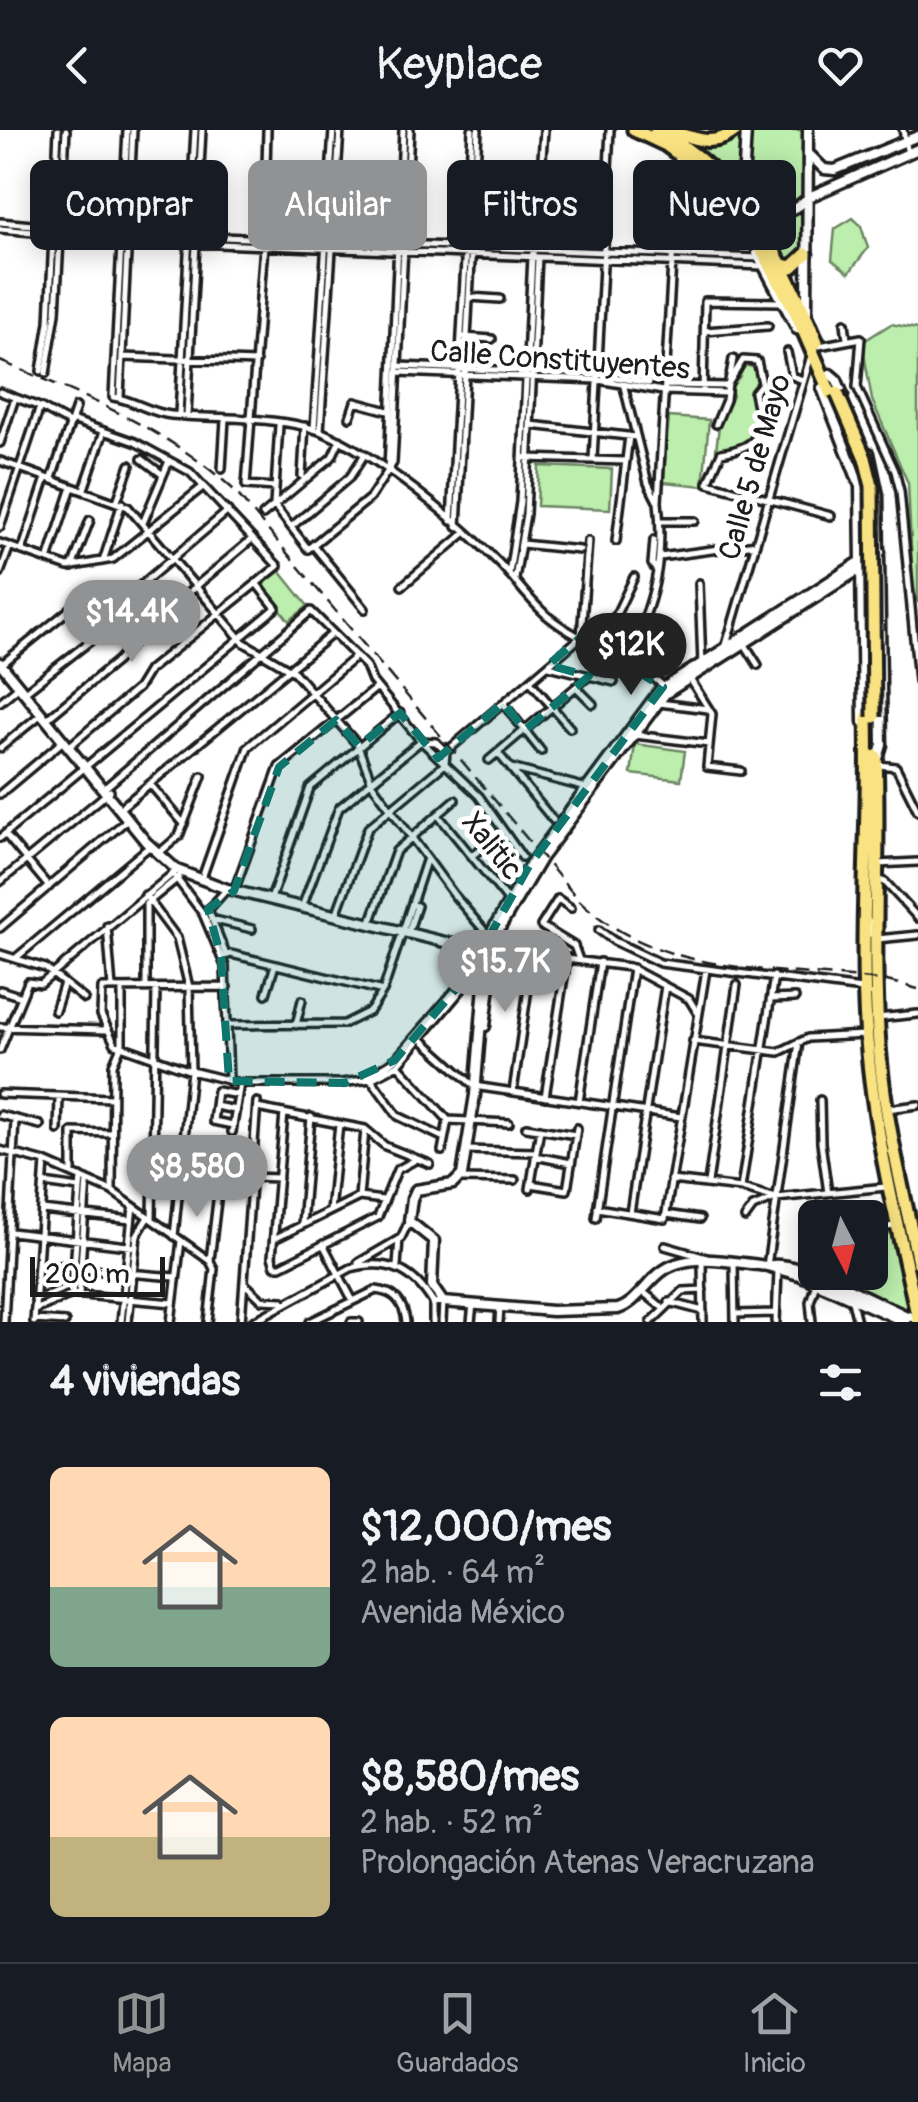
<!DOCTYPE html>
<html lang="es">
<meta charset="utf-8">
<style>
:root{--surface:#171b24;--page:#20242c;--text:#f1f3f6;--muted:#9ea1a6;--line:#363941;--accent:#919294}
body{margin:0;font-family:Pangolin,sans-serif;background:var(--page);color:var(--text);height:100vh;display:flex;flex-direction:column;font-size:38px;white-space:nowrap}
*{box-sizing:border-box;margin:0}
p{font-size:32px;color:var(--muted)}
.icon{flex:none;width:55px;height:55px;fill:none;stroke:currentColor;stroke-width:2;stroke-linecap:round;stroke-linejoin:round}
.map{position:relative;height:1192px;overflow:hidden}
.side{display:flex;flex-direction:column;background:var(--surface);flex:1}
.side>*{flex:none}
.banner{position:absolute;left:30px;top:30px;width:860px;height:90px;display:flex;gap:20px}
.needle{width:65px;rotate:174deg}
.controls{position:absolute;left:798px;top:1070px;display:grid;gap:20px}
.controls a{display:grid;place-items:center;width:90px;height:90px;border-radius:15px;background:var(--surface);box-shadow:0 5px 25px #0003;font-size:50px}
.scale{position:absolute;left:30px;bottom:25px;width:135px;box-sizing:border-box;padding-left:10px;border:5px solid #1c1c1c;border-top:0;font-size:28px;line-height:35px;white-space:nowrap;color:#1c1c1c;-webkit-text-stroke:8px #fff;paint-order:stroke}
.price{position:absolute;translate:-50% -85px;padding:0 22px;border-radius:35px;background:var(--accent);color:#fff;font-size:32px;line-height:65px;filter:drop-shadow(0 2px 5px #0008)}
.price::after{content:'';position:absolute;left:50%;top:60px;width:30px;height:22px;margin-left:-15px;background:inherit;clip-path:polygon(0 0,100% 0,50% 100%)}
.price.active{background:#222;color:#fff}
ul{padding:0;list-style:none}
li{display:flex;align-items:center;gap:30px;height:250px;padding:0 50px}
li span{display:grid;place-items:center;flex:none;width:280px;height:200px;border-radius:15px;color:#555}
li>.icon{margin-inline-start:auto}
span .icon{width:120px;height:120px;fill:#fffc;stroke-width:1}
li b{font-size:42px}
h2{display:flex;justify-content:space-between;align-items:center;height:120px;padding:0 50px;font-size:42px}
.tag{padding:0 35px;border-radius:15px;background:var(--surface);box-shadow:0 5px 25px #0003;font-size:35px;line-height:90px}
.tag.active{background:var(--accent);color:#fff}
header{display:flex;justify-content:space-between;align-items:center;height:130px;padding:0 50px;background:var(--surface);font-size:45px;font-weight:600}
.tabs{display:flex;justify-content:space-around;align-items:center;height:140px;border-top:2px solid var(--line);background:var(--surface);font-size:28px;color:var(--muted)}
.tabs a{display:grid;justify-items:center;gap:5px}
.tabs .active{color:var(--accent)}
.map>svg:first-child{display:block}
.green{fill:#bceead;stroke:#6c8564;stroke-width:2.5}
.lines{fill:none;stroke-linecap:round;stroke-linejoin:round}
.street-casing{stroke:#1c1c1c;stroke-width:12}
.secondary-casing{stroke:#1c1c1c;stroke-width:15}
.highway-casing{stroke:#1c1c1c;stroke-width:19}
.street{stroke:#fff;stroke-width:5}
.secondary{stroke:#fff;stroke-width:8}
.highway{stroke:#f8e281;stroke-width:11}
.rail{stroke:#1c1c1c;stroke-width:2.5;stroke-dasharray:15 8;stroke-linecap:butt}
.highway-bridge-casing{stroke:#1c1c1c;stroke-width:19;stroke-linecap:butt}
.highway-bridge{stroke:#f8e281;stroke-width:11}
.marked{fill:#0f766e;fill-opacity:0.2;stroke:#0f766e;stroke-width:8;stroke-dasharray:20 12;stroke-linejoin:round}
.labels{text-anchor:middle;dominant-baseline:central;stroke-width:10;stroke-linejoin:round;paint-order:stroke}
.street-label{font-size:30px;fill:#1c1c1c;stroke:#fff}
</style>
<header><svg class="icon" aria-label="back" viewBox="0 0 24 24"><path d="M15 5l-7 7 7 7"/></svg>Keyplace<svg class="icon" aria-label="heart" viewBox="0 0 24 24"><path d="M12 20l-8-8c-3-5 5-10 8-4 3-6 11-1 8 4z"/></svg></header>
<div class="map">
<svg width="918" height="1192" viewBox="0 0 918 1192">
<rect width="100%" height="100%" fill="#fff"/>
<filter id="ink" filterUnits="userSpaceOnUse"><feTurbulence type="fractalNoise" baseFrequency=".01" numOctaves="2"/><feDisplacementMap in="SourceGraphic" scale="20" xChannelSelector="R" yChannelSelector="G"/><feConvolveMatrix kernelMatrix="1 2 1 2 8 2 1 2 1" color-interpolation-filters="sRGB"/></filter>
<g filter="url(#ink)">
<path class="green" d="M 743,0 L 738,60 L 698,21 L 674,5 L 701,13 Z
M 748,0 L 806,0 L 808,66 L 801,73 L 770,81 L 754,69 L 745,33 Z
M 745,50 L 757,81 L 780,87 L 806,76 L 801,127 L 786,136 L 744,73 Z
M 853,88 L 861,96 L 868,118 L 849,143 L 832,130 L 835,99 Z
M 891,194 L 918,199 L 918,473 L 913,457 L 908,353 L 872,270 L 863,218 L 864,211 Z
M 745,234 L 757,239 L 758,255 L 751,263 L 752,273 L 758,281 C 753,308 746,321 716,320 L 719,296 L 733,266 L 730,257 L 739,248 Z
M 669,287 L 709,290 L 703,356 L 663,352 Z
M 539,336 L 612,339 L 610,379 L 537,376 Z
M 280,441 L 308,476 L 289,491 L 261,455 Z
M 635,614 L 685,621 L 681,650 L 631,644 Z
M 893,1099 L 908,1182 L 839,1151 L 838,1143 L 870,1142 L 870,1102 Z"/>
<g class="lines">
<defs>
<path id="street" d="M 127,0 L 113,267 C 133,270 151,283 171,285 C 214,289 284,286 322,302 C 379,326 454,388 498,432 C 516,450 531,473 550,488 C 586,517 633,525 666,559
M 267,0 L 264,115 L 246,355 L 275,357
M 903,0 L 908,24
M 0,92 L 120,103 L 760,128
M 0,99 L 120,110 L 763,136
M 469,167 L 500,169
M 845,193 L 847,209
M 705,201 L 768,196
M 464,207 L 492,209
M 819,216 L 861,208 L 857,257 L 895,341 L 900,361 L 918,551
M 787,222 L 792,246 L 803,250
M 123,227 L 256,232
M 399,236 L 598,244 L 649,253
M 41,241 L 49,192 L 58,0
M 399,242 L 598,250 L 663,261 L 727,263
M 46,243 L 56,183 L 66,0
M 729,251 L 733,229
M 665,255 L 727,256
M 624,257 L 648,353 L 657,371
M 0,262 L 40,277 L 71,294
M 703,262 L 705,171 L 781,172
M 120,267 L 133,0
M 179,284 L 195,0
M 187,285 L 202,0
M 350,287 L 355,272 L 388,281
M 716,294 L 726,270 L 728,254 L 743,230 L 757,231 L 762,253 L 754,263 C 763,301 764,316 721,323 L 708,353 L 831,386
M 279,295 L 274,375 L 308,419 L 370,368 L 393,333 L 410,0
M 531,295 L 636,307
M 314,299 L 333,0
M 320,301 L 340,0
M 0,313 L 15,268
M 526,328 L 625,331
M 142,329 L 163,345
M 593,330 L 610,0
M 0,331 L 128,377 L 243,512 L 294,542 L 357,614 L 373,655 L 454,765 L 488,805
M 222,339 L 225,289
M 388,339 L 403,0
M 302,346 L 305,296
M 52,348 L 76,277
M 84,359 L 104,301
M 117,371 L 130,335
M 263,385 L 332,327 L 340,310
M 451,391 L 472,0
M 660,391 L 695,391
M 143,393 L 169,331
M 0,397 L 40,277
M 291,397 L 350,347 L 365,324
M 457,397 L 478,0
M 654,410 L 652,434 L 657,441
M 616,411 L 629,306
M 0,413 L 68,437 L 113,429 L 204,356
M 522,414 L 580,420
M 313,415 L 365,479
M 22,421 L 46,348
M 660,427 L 756,414
M 48,430 L 72,357
M 103,431 L 122,373
M 72,437 L 90,390
M 0,443 L 10,416
M 509,444 L 520,372 L 532,126 L 536,114 L 544,0
M 515,449 L 526,384 L 538,127
M 699,453 L 702,535
M 402,456 L 465,403
M 744,513 L 758,535
M 726,515 L 810,229
M 601,516 L 634,447
M 627,529 C 653,475 665,432 658,372 L 678,29
M 1,535 L 75,475 L 134,461 L 228,381
M 549,536 L 614,552
M 690,549 L 712,584 L 707,637 L 741,641
M 530,551 L 570,598
M 576,557 L 593,574
M 26,561 L 98,505 L 147,496
M 0,572 L 18,557
M 503,573 L 541,621
M 659,573 L 708,579
M 48,588 L 117,531 L 150,495 L 252,409
M 635,605 L 709,614
M 71,615 L 138,558 L 149,540 L 278,436 L 190,342 L 135,312 L 72,290
M 0,618 L 40,585
M 446,622 L 581,507 L 588,411
M 498,623 L 553,690
M 489,630 L 589,546
M 879,635 L 896,637 L 918,681
M 511,638 L 583,657
M 150,654 L 184,694
M 106,657 L 311,481 L 366,536 L 372,551 L 421,611 L 479,666 L 522,727
M 0,664 L 62,612
M 123,676 L 332,504
M 438,685 L 510,773
M 5,704 L 49,757
M 0,708 L 276,478 L 256,453
M 159,723 L 179,706 L 202,646
M 473,725 L 502,702
M 877,734 L 918,732
M 173,744 L 203,784 L 225,836 L 229,951
M 202,748 L 248,617 L 354,528
M 878,749 L 885,752 L 918,788
M 0,752 L 110,661
M 234,761 L 279,637 L 376,558
M 145,765 L 177,808 L 189,857 L 191,941 L 174,1106
M 271,769 L 310,658 L 400,583
M 302,777 L 339,678 L 421,611 L 436,612 L 446,622 L 445,634 L 368,698 L 336,785
M 571,778 L 558,769 L 541,796 L 574,816 L 579,830
M 208,779 L 226,825
M 209,779 L 227,759
M 211,789 L 252,799
M 869,791 L 871,804 L 877,809 L 918,805
M 370,794 L 396,721 L 455,670
M 107,796 L 112,858
M 0,798 L 128,689
M 599,800 L 614,811 L 660,833 L 862,859
M 408,803 L 417,776 L 412,774
M 487,819 L 629,837 L 689,869 L 697,882
M 0,824 L 45,838 L 84,869
M 17,827 L 150,716
M 221,827 L 231,824 L 383,861
M 227,857 L 102,858 L 101,885 L 115,914 L 191,941 L 240,953 L 341,953 L 371,949 L 398,935 L 469,851 L 483,827
M 146,858 L 146,774 L 179,747
M 0,860 L 22,867
M 266,864 L 275,835
M 771,869 L 795,868
M 55,881 L 64,853
M 877,888 L 918,884
M 228,895 L 344,894 L 370,881 L 383,861 L 427,728
M 296,895 L 302,870
M 0,897 L 106,900
M 417,905 L 474,956 L 681,987
M 693,911 L 779,922 L 808,908 L 865,905
M 0,920 L 28,852 L 41,854 L 177,740
M 398,935 L 448,990
M 367,947 L 395,930 L 464,850 L 482,819
M 371,949 L 398,986 L 444,1008
M 513,962 L 533,824
M 0,964 L 112,968
M 545,967 L 567,828
M 820,970 L 821,1013 L 828,1063
M 579,972 L 600,832
M 215,976 L 236,980
M 257,978 L 365,999 L 385,1016 L 430,1034
M 887,979 L 918,975
M 284,983 L 272,1127 L 275,1136 L 281,1136 L 378,1087 L 397,1040 L 417,1029
M 0,985 L 40,995
M 448,990 L 509,993
M 233,995 L 213,991 L 217,961 L 238,965
M 526,997 L 576,1005
M 58,1000 L 59,968
M 232,1002 L 240,953
M 167,1011 L 184,1014
M 0,1020 L 45,1032 L 112,1061 L 210,1131 L 214,1139 L 208,1192
M 466,1020 L 536,1022
M 442,1021 L 448,990
M 535,1026 L 571,1033
M 72,1043 L 72,1002 L 112,1003
M 252,1047 L 279,1048
M 461,1049 L 515,1050
M 671,1050 L 741,1058 L 776,1068 L 886,1057
M 44,1053 L 79,1058
M 708,1053 L 737,855
M 531,1054 L 567,1060 L 577,998
M 741,1058 L 774,846
M 530,1059 L 540,999
M 112,1061 L 113,935 L 122,914 L 122,858
M 359,1067 L 365,1000
M 597,1078 L 665,1089 L 706,840
M 42,1080 L 131,1090
M 330,1081 L 339,994
M 630,1083 L 665,856
M 666,1084 L 700,1089
M 596,1088 L 633,838
M 745,1088 L 753,1077 L 773,1069
M 152,1089 L 156,858
M 302,1094 L 311,987
M 870,1099 L 895,1096
M 11,1102 L 136,1117
M 274,1109 L 359,1067 L 383,1070
M 323,1114 L 352,1169
M 665,1116 L 710,1129
M 210,1130 L 219,1054
M 702,1131 L 703,1192
M 38,1133 L 74,1137
M 358,1133 L 401,1108 L 409,1091
M 734,1133 L 735,1192
M 397,1136 L 399,1109
M 767,1136 L 799,912
M 81,1139 L 175,1147
M 246,1155 L 262,1170 L 283,1171
M 642,1161 L 663,1178
M 72,1164 L 81,1047
M 79,1165 L 87,1050
M 35,1170 L 73,1155
M 852,1171 L 857,1192
M 669,1172 L 703,1181
M 433,1173 L 443,1172 L 442,1192
M 433,1173 L 433,1192
M 35,1180 L 72,1164 L 173,1173
M 735,1184 L 776,1183
M 34,1190 L 65,1192
M 4,1192 L 15,990
M 34,1192 L 45,1032
M 121,1192 L 133,1076
M 128,1192 L 137,1105 L 148,1087
M 171,1192 L 181,1111
M 241,1192 L 257,972
M 252,1192 L 351,1138 C 389,1128 414,1141 433,1173
M 310,1192 L 376,1160 C 395,1162 404,1173 406,1192
M 351,1192 L 359,1192
M 471,1192 L 473,1174
M 499,1192 L 500,1176
M 651,1192 L 683,1161 L 703,1160
M 776,1192 L 778,1140
M 812,1192 L 810,1172 L 816,1153"/>
<path id="secondary" d="M 811,26 L 824,39 L 835,40 L 918,6
M 743,45 C 750,54 749,67 756,76 C 770,96 796,79 809,67 L 918,19
M 742,72 L 746,0
M 757,123 L 797,199
M 807,185 L 808,0
M 830,244 L 837,250 L 843,265
M 822,258 L 860,356 L 863,592
M 869,323 L 878,365 L 882,615 L 877,632
M 880,422 L 861,431 L 660,560 L 529,736 L 482,819 L 486,830 L 475,965 L 462,1045 L 453,1054 L 416,1060 L 412,1069 L 409,1091 L 434,1111 L 432,1156 L 443,1172 L 552,1181 L 618,1179 C 635,1174 646,1154 660,1143 C 687,1120 735,1133 767,1136 C 794,1126 878,1174 907,1186 L 918,1188
M 0,533 L 146,712 L 177,740 L 227,759 L 457,815 L 487,819 L 493,831 L 485,896
M 494,808 L 542,727 L 665,564 L 860,439
M 767,1136 L 799,1145 L 905,1192"/>
<path id="highway" d="M 634,0 L 666,15 L 701,41 L 741,82 L 795,181 L 831,265
M 656,0 C 741,44 781,127 817,212
M 669,0 C 694,8 713,19 736,0
M 777,134 L 792,137 L 806,124
M 867,587 C 870,694 859,803 867,910 C 874,1004 898,1097 918,1189
M 876,626 C 880,726 871,827 880,927 C 886,996 904,1064 918,1132"/>
</defs>
<use href="#street" class="street-casing"/>
<use href="#secondary" class="secondary-casing"/>
<use href="#highway" class="highway-casing"/>
<use href="#street" class="street"/>
<use href="#secondary" class="secondary"/>
<use href="#highway" class="highway"/>
<path class="rail" d="M 0,231 C 84,266 165,297 234,360 L 577,768 C 658,849 780,837 887,851 L 918,859"/>
<defs>
<path id="highway-bridge" d="M 837,263 L 865,328 L 872,356 L 874,587"/>
</defs>
<use href="#highway-bridge" class="highway-bridge-casing"/>
<use href="#highway-bridge" class="highway-bridge"/>
</g>
</g>
<path class="marked" d="M 581,507 L 663,557 L 529,736 L 467,846 L 395,930 L 345,953 L 229,951 L 221,827 L 208,779 L 234,761 L 279,637 L 336,590 L 359,616 L 400,583 L 438,628 L 503,573 L 525,600 L 589,546 L 548,535 Z"/>
<g class="labels">
<g class="street-label">
<text transform="translate(560 230) rotate(4)">Calle Constituyentes</text>
<text transform="translate(755 337) rotate(-74)">Calle 5 de Mayo</text>
<text transform="translate(492 716) rotate(51)">Xalitic</text>
</g>
</g>
</svg>
<div class="controls">
<a><svg class="needle" viewBox="-14 -14 28 28"><path d="M0-13l5 13h-10z" fill="#e53935"/><path d="M0 13l5-13h-10z" fill="#9ea1a6"/></svg></a>
</div>
<div class="scale">200 m</div>
<b class="price" style="left:132px;top:535px">$14.4K</b>
<b class="price active" style="left:631px;top:568px">$12K</b>
<b class="price" style="left:505px;top:885px">$15.7K</b>
<b class="price" style="left:197px;top:1090px">$8,580</b>
<div class="banner">
<a class="tag">Comprar</a>
<a class="tag active">Alquilar</a>
<a class="tag">Filtros</a>
<a class="tag">Nuevo</a>
</div>
</div>
<section class="side">
<h2>4 viviendas<svg class="icon" aria-label="filters" viewBox="0 0 24 24"><path d="M4 7h16M4 17h16"/><circle cx="9" cy="7" r="2"/><circle cx="15" cy="17" r="2"/></svg></h2>
<ul>
<li><span style="background:linear-gradient(#ffd9b3 60%,#7fa58c 0)"><svg class="icon" aria-label="home" viewBox="0 0 24 24"><path d="M3 11l9-7 9 7M6 9v11h12V9"/></svg></span><div><b>$12,000/mes</b><p>2 hab. · 64 m²</p><p>Avenida México</p></div></li>
<li><span style="background:linear-gradient(#ffd9b3 60%,#c2b280 0)"><svg class="icon" aria-label="home" viewBox="0 0 24 24"><path d="M3 11l9-7 9 7M6 9v11h12V9"/></svg></span><div><b>$8,580/mes</b><p>2 hab. · 52 m²</p><p>Prolongación Atenas Veracruzana</p></div></li>
</ul>
</section>
<nav class="tabs">
<a class="active"><svg class="icon" aria-label="map" viewBox="0 0 24 24"><path d="M3 6l6-2 6 2 6-2v14l-6 2-6-2-6 2zM9 4v14M15 6v14"/></svg>Mapa</a>
<a><svg class="icon" aria-label="saved" viewBox="0 0 24 24"><path d="M7 4h10v16l-5-4-5 4z"/></svg>Guardados</a>
<a><svg class="icon" aria-label="home" viewBox="0 0 24 24"><path d="M3 11l9-7 9 7M6 9v11h12V9"/></svg>Inicio</a>
</nav>
